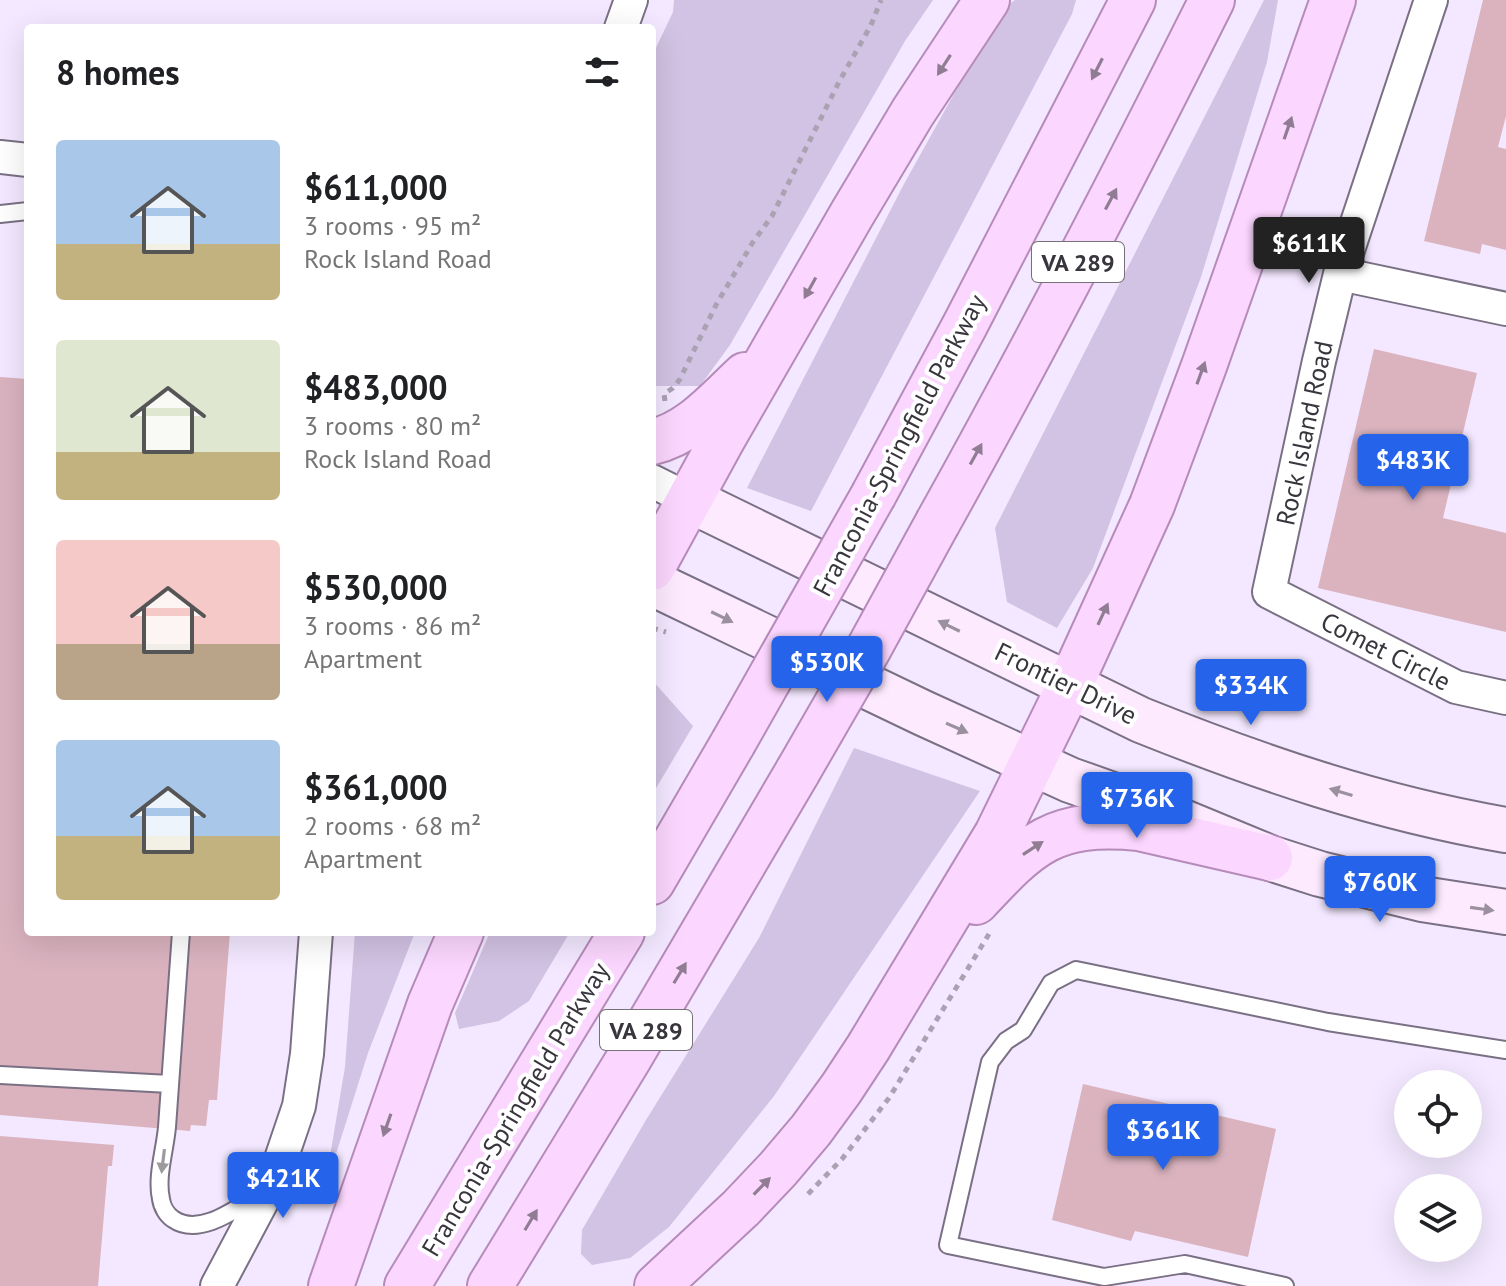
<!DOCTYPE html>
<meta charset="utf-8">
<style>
:root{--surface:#fff;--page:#f6f6f6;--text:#202124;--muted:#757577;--accent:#2563eb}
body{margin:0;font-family:"PT Sans",sans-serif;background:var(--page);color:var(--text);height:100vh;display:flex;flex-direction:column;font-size:30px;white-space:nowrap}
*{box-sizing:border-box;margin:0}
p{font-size:26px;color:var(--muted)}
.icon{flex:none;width:44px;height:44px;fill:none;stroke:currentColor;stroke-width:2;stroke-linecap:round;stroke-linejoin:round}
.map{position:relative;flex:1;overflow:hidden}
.side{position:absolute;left:24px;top:24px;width:632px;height:912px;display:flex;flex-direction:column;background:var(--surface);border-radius:8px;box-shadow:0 8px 32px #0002}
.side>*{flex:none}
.tools{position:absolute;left:1394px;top:1070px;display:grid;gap:16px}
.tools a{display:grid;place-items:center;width:88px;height:88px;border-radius:50%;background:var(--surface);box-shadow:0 8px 32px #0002;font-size:40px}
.price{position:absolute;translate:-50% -68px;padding:0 18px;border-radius:8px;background:var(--accent);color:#fff;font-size:26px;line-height:52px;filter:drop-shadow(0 2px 4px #0008)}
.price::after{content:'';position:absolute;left:50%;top:48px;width:24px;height:18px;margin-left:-12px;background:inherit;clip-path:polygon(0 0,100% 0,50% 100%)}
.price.current{background:#222;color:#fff}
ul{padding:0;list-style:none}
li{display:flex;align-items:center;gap:24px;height:200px;padding:0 32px}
li span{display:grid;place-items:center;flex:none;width:224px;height:160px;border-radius:8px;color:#555}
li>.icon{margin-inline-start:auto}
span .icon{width:96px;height:96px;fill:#fffc;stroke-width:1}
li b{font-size:34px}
h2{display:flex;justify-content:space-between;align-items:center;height:96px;padding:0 32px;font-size:34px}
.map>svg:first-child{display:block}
.green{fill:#d2c2e3}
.building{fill:#dab3bf}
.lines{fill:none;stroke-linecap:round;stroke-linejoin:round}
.lane-casing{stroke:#7a7084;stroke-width:20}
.street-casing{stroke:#7a7084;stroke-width:36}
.secondary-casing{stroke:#7a7084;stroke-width:48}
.primary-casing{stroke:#b68bba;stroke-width:48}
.path{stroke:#aaa2b3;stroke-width:5;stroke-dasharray:6 6;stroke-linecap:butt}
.lane{stroke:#fff;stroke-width:16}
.street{stroke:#fff;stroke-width:32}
.secondary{stroke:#fdeaff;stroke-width:44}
.primary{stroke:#fbd6fe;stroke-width:44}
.primary-bridge-casing{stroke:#b68bba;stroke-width:48;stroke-linecap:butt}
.primary-bridge{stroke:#fbd6fe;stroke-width:44}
.oneway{fill:#907d94}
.oneway2{fill:#9b909e}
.oneway3{fill:#9c9a9e}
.labels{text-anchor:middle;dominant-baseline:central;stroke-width:8;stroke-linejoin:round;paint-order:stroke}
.shield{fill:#fff;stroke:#747277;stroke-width:2}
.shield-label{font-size:24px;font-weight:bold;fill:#39353d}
.street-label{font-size:26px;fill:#39353d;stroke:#fff}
</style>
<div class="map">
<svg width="1506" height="1286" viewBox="0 0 1506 1286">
<rect width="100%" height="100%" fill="#f3e8ff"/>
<path class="green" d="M 674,0 L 933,0 L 905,41 L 730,345 L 700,386 L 652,386 L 652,56 L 673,12 Z
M 1015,0 L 1076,0 L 1072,14 L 811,511 L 747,488 L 904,184 L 1000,11 Z
M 1264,0 L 1278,0 L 1267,62 L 1201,277 L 1093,568 L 1057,628 L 1007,602 L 995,528 Z
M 652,680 L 693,726 L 652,795 Z
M 854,748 L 980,791 L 774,1096 L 669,1227 L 630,1258 L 592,1265 L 581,1254 L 582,1230 L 646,1120 L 759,938 Z
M 355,932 L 415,932 L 368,1053 L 324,1192 L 345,1067 Z
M 490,932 L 570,932 L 529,1001 L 499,1021 L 459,1029 L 455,1013 Z"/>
<path class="building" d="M 1483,0 L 1506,0 L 1506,116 L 1498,147 L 1506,149 L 1506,250 L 1482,244 L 1480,254 L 1424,241 Z
M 1374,349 L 1477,373 L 1443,518 L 1506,533 L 1506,632 L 1318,588 Z
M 0,377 L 28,379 L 28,932 L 230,932 L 217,1100 L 209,1100 L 206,1126 L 191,1125 L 190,1131 L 0,1115 Z
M 1083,1084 L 1276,1129 L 1248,1257 L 1135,1231 L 1131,1241 L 1052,1220 Z
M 0,1136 L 114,1145 L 112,1166 L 108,1166 L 98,1286 L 0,1286 Z"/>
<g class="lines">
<defs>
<path id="lane" d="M 0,214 L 28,211
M 181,932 C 176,997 172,1062 167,1127 C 165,1150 156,1177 161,1199 C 162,1207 167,1215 173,1219 C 200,1238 238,1207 262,1193
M 0,1075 L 170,1084
M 1285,1286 L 1185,1264 L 1104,1277 L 948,1245 L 990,1062 L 1006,1041 L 1023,1030 L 1051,983 L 1076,970 L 1328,1022 L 1506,1050"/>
<path id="street" d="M 1431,0 L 1340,274 L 1319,361 L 1269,592 L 1456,687 L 1506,698
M 621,28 L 631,0
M 0,157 L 28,160
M 1340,274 L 1506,309
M 652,481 L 690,500
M 217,1286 L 268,1190 L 281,1159 L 299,1106 L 307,1054 L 316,932"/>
<path id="secondary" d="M 690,500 L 1141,720 C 1261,768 1378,808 1506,830
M 652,583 L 923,713 L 1070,780 L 1149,808 L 1270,858 L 1320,874 L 1422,899 L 1506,912"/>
<path id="primary" d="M 652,442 C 691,433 717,401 745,375
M 874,494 L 965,325 L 1133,0
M 938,522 C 1034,350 1124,176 1212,0
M 652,568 L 722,440 L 852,214 L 913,112 L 987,0
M 652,882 L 733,743
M 976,902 C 1031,843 1053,820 1139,828 L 1270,858
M 331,1286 L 430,1004 L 461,932
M 407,1286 L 622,932
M 490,1286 L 628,1060 L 798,771
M 657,1286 L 741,1208 L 778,1169 L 811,1130 L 841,1089 L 868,1048 L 997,834 L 1070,685 L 1152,505 L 1204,366 L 1333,0"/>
</defs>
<use href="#lane" class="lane-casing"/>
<use href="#street" class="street-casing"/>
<use href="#secondary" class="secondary-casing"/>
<use href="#primary" class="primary-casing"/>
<path class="path" d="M 665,401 L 664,394 L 673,388 L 680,379 L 716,305 L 753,242 L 772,216 L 839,82 L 871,25 L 881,0
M 652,628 L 666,632
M 808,1194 L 842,1159 L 889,1098 L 989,934"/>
<use href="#lane" class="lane"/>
<use href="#street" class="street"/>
<use href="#secondary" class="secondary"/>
<use href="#primary" class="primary"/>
<defs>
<path id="primary-bridge" d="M 733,743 L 874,494
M 798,771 L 869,648 L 938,522"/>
</defs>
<use href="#primary-bridge" class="primary-bridge-casing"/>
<use href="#primary-bridge" class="primary-bridge"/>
</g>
<defs><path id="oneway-solid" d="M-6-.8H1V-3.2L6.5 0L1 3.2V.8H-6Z" transform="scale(2)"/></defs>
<g class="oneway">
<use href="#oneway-solid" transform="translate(944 65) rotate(123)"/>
<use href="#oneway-solid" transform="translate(1097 69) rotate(117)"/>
<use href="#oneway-solid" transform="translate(1288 128) rotate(-71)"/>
<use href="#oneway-solid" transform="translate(1111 199) rotate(-62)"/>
<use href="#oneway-solid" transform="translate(810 288) rotate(119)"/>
<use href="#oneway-solid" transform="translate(1201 373) rotate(-70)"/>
<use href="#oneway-solid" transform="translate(976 454) rotate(-61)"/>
<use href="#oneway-solid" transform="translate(1103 614) rotate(-65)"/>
<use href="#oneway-solid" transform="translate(1033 848) rotate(-33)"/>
<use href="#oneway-solid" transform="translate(680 973) rotate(-59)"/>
<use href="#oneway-solid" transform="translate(387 1125) rotate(109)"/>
<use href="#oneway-solid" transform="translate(762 1186) rotate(-46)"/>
<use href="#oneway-solid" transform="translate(531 1220) rotate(-59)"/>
</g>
<g class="oneway2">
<use href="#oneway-solid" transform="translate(722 617) rotate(26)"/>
<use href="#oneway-solid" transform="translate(949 626) rotate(-154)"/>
<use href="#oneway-solid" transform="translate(957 728) rotate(24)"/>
<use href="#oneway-solid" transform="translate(1341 792) rotate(-163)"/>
<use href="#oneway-solid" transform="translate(1482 909) rotate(8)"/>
</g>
<use class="oneway3" href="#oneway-solid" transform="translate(163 1161) rotate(97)"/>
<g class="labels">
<g class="shield">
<rect x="1032" y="242" width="92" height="40" rx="6"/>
<rect x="600" y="1010" width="92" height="40" rx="6"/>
</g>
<g class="shield-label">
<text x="1078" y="262">VA 289</text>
<text x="646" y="1030">VA 289</text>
</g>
<g class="street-label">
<text transform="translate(1304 433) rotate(-78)">Rock Island Road</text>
<text transform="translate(899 445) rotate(-62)">Franconia-Springfield Parkway</text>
<text transform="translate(1386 651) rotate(27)">Comet Circle</text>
<text transform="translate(1066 683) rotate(26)">Frontier Drive</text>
<text transform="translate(515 1109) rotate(-59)">Franconia-Springfield Parkway</text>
</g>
</g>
</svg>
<div class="tools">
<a><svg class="icon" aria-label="locate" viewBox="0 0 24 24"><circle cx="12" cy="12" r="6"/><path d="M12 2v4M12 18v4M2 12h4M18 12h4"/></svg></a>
<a><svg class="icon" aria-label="layers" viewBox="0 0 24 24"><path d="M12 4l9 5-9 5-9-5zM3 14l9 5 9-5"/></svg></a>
</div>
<b class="price current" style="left:1309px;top:285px">$611K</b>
<b class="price" style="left:1413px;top:502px">$483K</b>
<b class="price" style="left:827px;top:704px">$530K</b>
<b class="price" style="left:1251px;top:727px">$334K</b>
<b class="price" style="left:1137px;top:840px">$736K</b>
<b class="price" style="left:1380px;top:924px">$760K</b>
<b class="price" style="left:1163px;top:1172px">$361K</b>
<b class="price" style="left:283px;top:1220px">$421K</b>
<section class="side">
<h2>8 homes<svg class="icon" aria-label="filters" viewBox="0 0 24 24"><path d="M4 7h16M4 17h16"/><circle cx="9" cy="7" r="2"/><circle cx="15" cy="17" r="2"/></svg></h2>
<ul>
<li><span style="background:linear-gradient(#a9c7e8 65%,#c2b280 0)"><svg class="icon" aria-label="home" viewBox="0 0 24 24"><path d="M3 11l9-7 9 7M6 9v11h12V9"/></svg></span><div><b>$611,000</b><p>3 rooms · 95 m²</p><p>Rock Island Road</p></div></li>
<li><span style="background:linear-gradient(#dfe7d0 70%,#c2b280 0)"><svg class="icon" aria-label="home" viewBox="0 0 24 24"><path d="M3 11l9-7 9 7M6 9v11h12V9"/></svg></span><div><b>$483,000</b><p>3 rooms · 80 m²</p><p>Rock Island Road</p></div></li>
<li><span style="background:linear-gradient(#f6c9c9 65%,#b9a48a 0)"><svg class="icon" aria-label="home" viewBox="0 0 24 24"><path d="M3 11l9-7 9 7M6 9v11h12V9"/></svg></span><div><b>$530,000</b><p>3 rooms · 86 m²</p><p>Apartment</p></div></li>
<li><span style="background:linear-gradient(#a9c7e8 60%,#c2b280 0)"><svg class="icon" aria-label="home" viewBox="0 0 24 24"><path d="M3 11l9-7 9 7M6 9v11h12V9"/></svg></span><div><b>$361,000</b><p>2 rooms · 68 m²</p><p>Apartment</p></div></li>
</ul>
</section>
</div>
